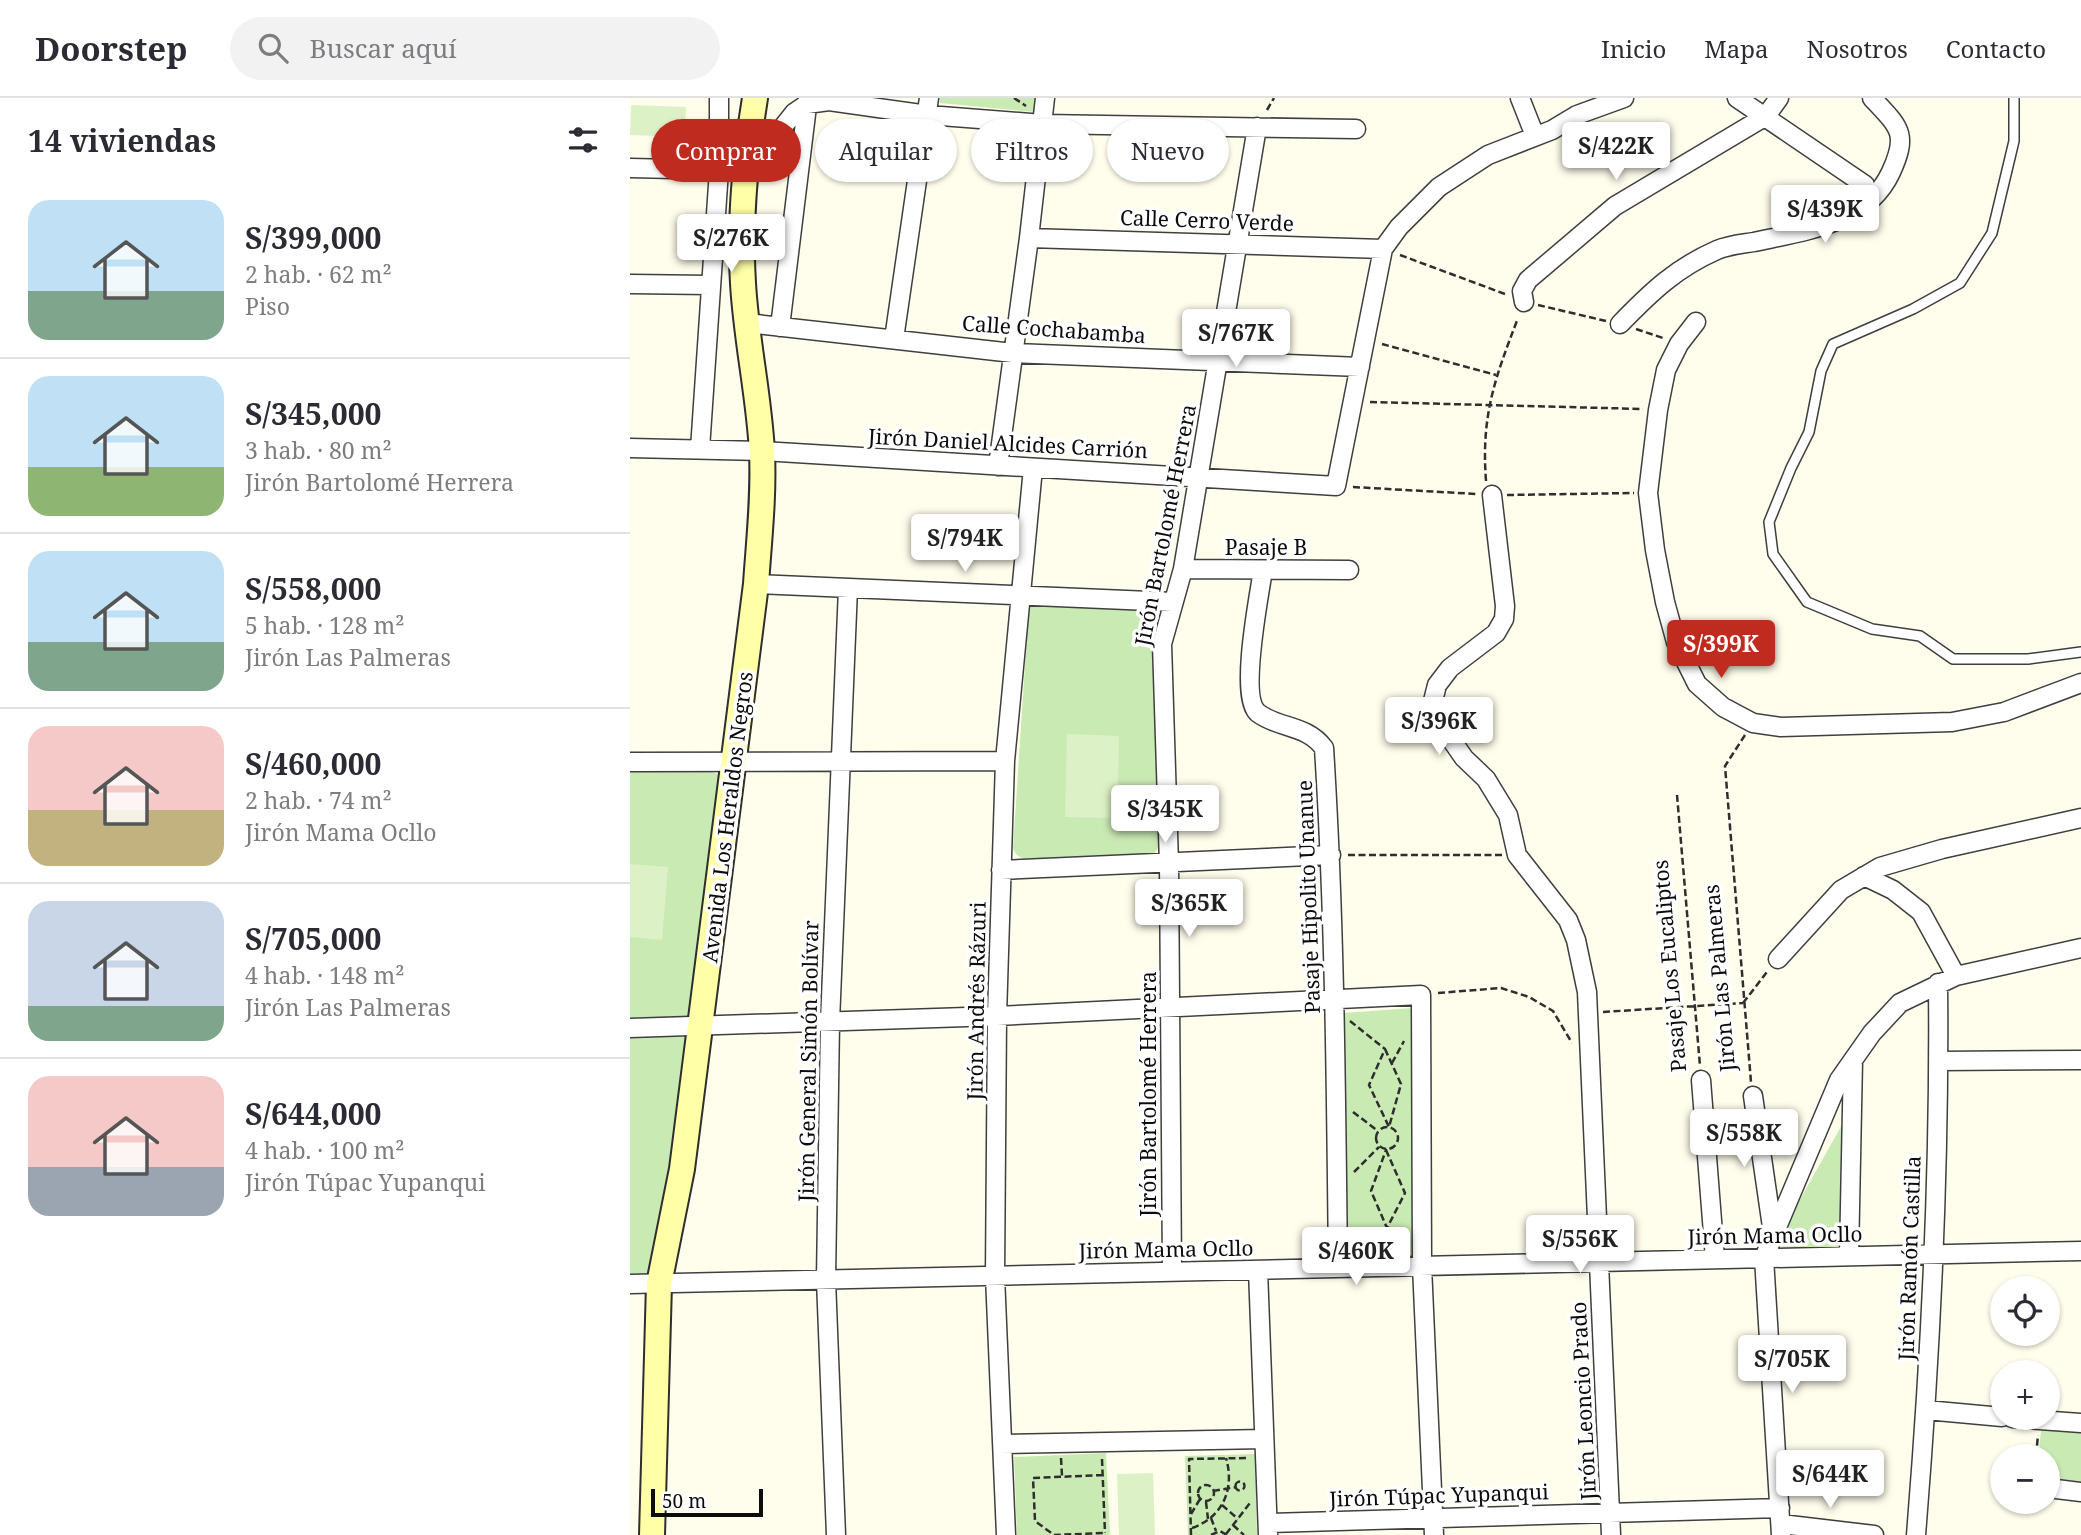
<!DOCTYPE html>
<html lang="es">
<meta charset="utf-8">
<style>
:root{--surface:#fff;--page:#f2f2f3;--text:#2b2b33;--muted:#7c7c81;--line:#e1e1e2;--accent:#c02b20}
body{margin:0;font-family:"Noto Serif",serif;background:var(--page);color:var(--text);height:100vh;display:flex;flex-direction:column;font-size:26px;white-space:nowrap}
*{box-sizing:border-box;margin:0}
p{font-size:23px;color:var(--muted)}
.icon{flex:none;width:38px;height:38px;fill:none;stroke:currentColor;stroke-width:2;stroke-linecap:round;stroke-linejoin:round}
.map{position:relative;flex:1;overflow:hidden}
.sheet{display:flex;flex-direction:column;background:var(--surface);width:630px}
.sheet>*{flex:none}
.guide{position:absolute;left:21px;top:21px;width:665px;height:63px;display:flex;gap:14px}
.controls{position:absolute;left:1360px;top:1178px;display:grid;gap:14px}
.controls a{display:grid;place-items:center;width:70px;height:70px;border-radius:50%;background:var(--surface);box-shadow:0 2px 5px #0004;font-size:35px}
.scale{position:absolute;left:21px;bottom:18px;width:112px;box-sizing:border-box;padding-left:7px;border:4px solid #0c0c0c;border-top:0;font-size:19px;line-height:24px;white-space:nowrap;color:#0c0c0c;-webkit-text-stroke:5px #fff;paint-order:stroke}
.price{position:absolute;translate:-50% -60px;padding:0 16px;border-radius:7px;background:#fff;color:#222;font-size:23px;line-height:46px;filter:drop-shadow(0 2px 4px #0008)}
.price::after{content:'';position:absolute;left:50%;top:42px;width:21px;height:16px;margin-left:-10px;background:inherit;clip-path:polygon(0 0,100% 0,50% 100%)}
.price.current{background:var(--accent);color:#fff}
ul{padding:0;list-style:none}
li{display:flex;align-items:center;gap:21px;height:175px;padding:0 28px}
li+li{border-top:2px solid var(--line)}
li span{display:grid;place-items:center;flex:none;width:196px;height:140px;border-radius:21px;color:#555}
li>.icon{margin-inline-start:auto}
span .icon{width:84px;height:84px;fill:#fffc;stroke-width:1}
li b{font-size:30px}
h2{display:flex;justify-content:space-between;align-items:center;height:84px;padding:0 28px;font-size:30px}
.tag{padding:0 24px;border-radius:32px;background:var(--surface);box-shadow:0 2px 5px #0004;font-size:24px;line-height:63px}
.tag.current{background:var(--accent);color:#fff}
header{display:flex;align-items:center;gap:42px;box-sizing:border-box;height:98px;padding:0 35px;background:var(--surface);border-bottom:2px solid var(--line)}
header strong{font-size:33px}
nav{display:flex;gap:38px;margin-inline-start:auto;font-size:24px}
.search{width:490px;height:63px;background:var(--page);display:flex;align-items:center;gap:18px;box-sizing:border-box;padding:0 24px;border-radius:38px;color:var(--muted);font-size:26px}
main{display:flex;flex:1;min-height:0}
.map>svg:first-child{display:block}
.green{fill:#caeab4}
.pitch{fill:#ddf1c6}
.lines{fill:none;stroke-linecap:round;stroke-linejoin:round}
.lane-casing{stroke:#3f3f3f;stroke-width:12}
.street-casing{stroke:#3f3f3f;stroke-width:21}
.secondary-casing{stroke:#2e2e2e;stroke-width:28}
.path{stroke:#2e2e2e;stroke-width:2.5;stroke-dasharray:7 3.5;stroke-linecap:butt}
.lane{stroke:#fff;stroke-width:9}
.street{stroke:#fff;stroke-width:18}
.secondary{stroke:#feffa7;stroke-width:24}
.labels{text-anchor:middle;dominant-baseline:central;stroke-width:7;stroke-linejoin:round;paint-order:stroke}
.street-label{font-size:21px;fill:#0c0c0c;stroke:#fff}
</style>
<header>
<strong>Doorstep</strong>
<div class="search"><svg class="icon" aria-label="search" viewBox="0 0 24 24"><circle cx="10" cy="10" r="6"/><path d="M15 15l6 6"/></svg>Buscar aquí</div>
<nav><a>Inicio</a><a>Mapa</a><a>Nosotros</a><a>Contacto</a></nav>
</header>
<main>
<section class="sheet">
<h2>14 viviendas<svg class="icon" aria-label="filters" viewBox="0 0 24 24"><path d="M4 7h16M4 17h16"/><circle cx="9" cy="7" r="2"/><circle cx="15" cy="17" r="2"/></svg></h2>
<ul>
<li><span style="background:linear-gradient(#bfe0f5 65%,#7fa58c 0)"><svg class="icon" aria-label="home" viewBox="0 0 24 24"><path d="M3 11l9-7 9 7M6 9v11h12V9"/></svg></span><div><b>S/399,000</b><p>2 hab. · 62 m²</p><p>Piso</p></div></li>
<li><span style="background:linear-gradient(#bfe0f5 65%,#8fb573 0)"><svg class="icon" aria-label="home" viewBox="0 0 24 24"><path d="M3 11l9-7 9 7M6 9v11h12V9"/></svg></span><div><b>S/345,000</b><p>3 hab. · 80 m²</p><p>Jirón Bartolomé Herrera</p></div></li>
<li><span style="background:linear-gradient(#bfe0f5 65%,#7fa58c 0)"><svg class="icon" aria-label="home" viewBox="0 0 24 24"><path d="M3 11l9-7 9 7M6 9v11h12V9"/></svg></span><div><b>S/558,000</b><p>5 hab. · 128 m²</p><p>Jirón Las Palmeras</p></div></li>
<li><span style="background:linear-gradient(#f6c9c9 60%,#c2b280 0)"><svg class="icon" aria-label="home" viewBox="0 0 24 24"><path d="M3 11l9-7 9 7M6 9v11h12V9"/></svg></span><div><b>S/460,000</b><p>2 hab. · 74 m²</p><p>Jirón Mama Ocllo</p></div></li>
<li><span style="background:linear-gradient(#c9d6e8 75%,#7fa58c 0)"><svg class="icon" aria-label="home" viewBox="0 0 24 24"><path d="M3 11l9-7 9 7M6 9v11h12V9"/></svg></span><div><b>S/705,000</b><p>4 hab. · 148 m²</p><p>Jirón Las Palmeras</p></div></li>
<li><span style="background:linear-gradient(#f6c9c9 65%,#9aa5b1 0)"><svg class="icon" aria-label="home" viewBox="0 0 24 24"><path d="M3 11l9-7 9 7M6 9v11h12V9"/></svg></span><div><b>S/644,000</b><p>4 hab. · 100 m²</p><p>Jirón Túpac Yupanqui</p></div></li>
</ul>
</section>
<div class="map">
<svg width="1451" height="1437" viewBox="0 0 1451 1437">
<rect width="100%" height="100%" fill="#fffdec"/>
<path class="green" d="M 310,0 L 407,0 L 405,14 L 310,5 Z
M 402,504 L 515,510 L 522,514 L 532,744 L 524,756 L 518,759 L 399,762 C 391,760 386,759 383,750 L 399,507 Z
M 0,673 L 82,674 L 90,677 L 66,925 L 0,927 Z
M 783,910 L 788,1159 L 716,1160 L 714,915 Z
M 65,934 L 26,1178 L 0,1180 L 0,935 Z
M 1213,1025 L 1212,1149 L 1153,1152 L 1150,1146 L 1150,1137 Z
M 1412,1326 L 1451,1331 L 1451,1390 L 1418,1386 L 1418,1358 L 1408,1358 Z
M 476,1355 L 480,1437 L 387,1437 L 384,1359 Z
M 625,1356 L 627,1437 L 558,1437 L 555,1358 Z"/>
<path class="pitch" d="M 1,7 L 56,9 L 55,39 L 0,37 Z
M 437,636 L 489,638 L 487,720 L 435,719 Z
M 0,766 L 38,769 L 32,842 L 0,839 Z
M 523,1375 L 525,1437 L 489,1437 L 487,1376 Z"/>
<g class="lines">
<defs>
<path id="lane" d="M 1384,0 L 1384,43 L 1362,135 L 1330,185 L 1283,211 L 1203,246 L 1191,273 L 1179,334 L 1161,370 L 1139,424 L 1143,456 L 1177,504 L 1242,531 L 1290,538 L 1323,561 L 1398,561 L 1451,554"/>
<path id="street" d="M 890,0 L 905,38
M 1107,0 L 1235,87
M 0,70 L 89,72 L 114,67 L 133,54 L 164,15 L 177,6 L 199,3 L 298,17 L 413,26 L 726,31
M 399,140 L 753,151
M 0,186 L 80,187
M 894,204 L 892,193 L 898,182 L 985,108 L 1136,18 L 1149,0
M 1066,224 L 1049,246 L 1036,272 L 1028,312 L 1018,395 L 1025,452 L 1035,504 L 1046,544 L 1067,586 L 1093,609 L 1123,625 L 1151,629 L 1322,624 L 1374,614 L 1451,585
M 117,225 L 383,255 L 730,269
M 990,226 C 1021,194 1046,170 1087,152 C 1099,147 1112,146 1124,144 C 1175,133 1237,126 1261,74 C 1279,35 1269,29 1242,0
M 150,229 L 178,0
M 264,241 L 299,0
M 0,350 L 132,353 L 706,388 L 753,151 L 769,129 L 809,89 L 858,57 L 922,32 L 947,17 L 994,0
M 70,351 L 89,72 L 89,0
M 368,368 L 399,140 L 415,0
M 862,397 L 875,508 L 874,521 L 866,535 L 820,570 L 807,587 L 803,603 L 809,624 L 834,660 L 856,681 L 878,717 L 887,757 L 938,822 L 946,842 L 957,894 L 981,1437
M 553,471 L 719,472
M 633,472 C 629,498 609,599 628,615 C 649,631 676,626 694,650 C 705,823 706,996 708,1170
M 126,486 L 543,504
M 0,664 L 375,663
M 371,772 L 701,757
M 1234,778 L 1263,792 L 1291,814 L 1326,878
M 1148,861 L 1211,792 L 1250,769 L 1312,751 L 1451,720
M 0,930 L 367,918 L 791,897 L 792,1168 L 804,1437
M 1309,963 L 1451,962
M 1071,982 L 1085,1161
M 1123,998 L 1143,1136
M 1219,1158 L 1223,962
M 628,1172 L 638,1437
M 542,1174 L 539,766 L 532,546 L 553,471 L 627,29
M 0,1186 L 1451,1153
M 1296,1312 L 1372,1319
M 1382,1320 L 1451,1325
M 372,1346 L 634,1341
M 1418,1390 L 1451,1394
M 638,1425 L 1150,1410
M 1151,1426 L 1244,1437
M 206,1437 L 196,1182 L 200,924 L 218,490
M 376,1437 L 365,1178 L 367,918 L 375,663 L 403,370
M 1151,1437 L 1134,1160 L 1209,982 L 1242,935 L 1270,905 L 1326,878 L 1451,850
M 1286,1437 C 1301,1253 1310,1069 1308,885"/>
<path id="secondary" d="M 22,1437 L 29,1186 L 52,1071 L 126,486 C 129,442 134,398 132,354 C 129,297 116,241 113,185 C 109,122 115,62 125,0"/>
</defs>
<use href="#lane" class="lane-casing"/>
<use href="#street" class="street-casing"/>
<use href="#secondary" class="secondary-casing"/>
<path class="path" d="M 384,0 L 396,8
M 637,12 L 644,0
M 770,157 L 875,196
M 908,207 L 976,223
M 1006,231 L 1033,240
M 752,246 L 866,277
M 740,304 L 1013,311
M 856,383 C 851,317 865,280 888,220
M 723,389 L 846,396
M 877,397 L 1004,395
M 1115,637 L 1095,668 L 1121,984
M 1047,697 L 1070,968
M 718,757 L 872,757
M 808,895 L 871,890 L 899,899 L 923,913 L 942,945
M 1113,905 L 1137,874
M 973,914 L 1113,905
M 720,923 L 755,951
M 755,951 L 771,986 L 759,1029 L 739,987 Z
M 762,965 L 774,943
M 723,1014 L 748,1033
M746 1040a11 11 0 1 1 22 0a11 11 0 1 1-22 0Z
M 756,1052 L 775,1095 L 757,1130 L 741,1093 Z
M 724,1074 L 749,1049
M 725,1150 L 757,1130
M 1406,1358 L 1408,1337
M 431,1360 L 432,1378
M 472,1361 L 475,1435
M 473,1377 L 403,1380 L 405,1423 L 424,1437 L 475,1435
M605.5 1388a4.5 4.5 0 1 1 9 0a4.5 4.5 0 1 1-9 0Z
M568 1395a8 8 0 1 1 16 0a8 8 0 1 1-16 0Z
M 583,1393 L 606,1389
M 576,1404 L 578,1421
M 592,1407 L 608,1421
M 561,1416 L 570,1401
M 581,1420 L 586,1433
M 603,1427 L 614,1437
M 562,1430 C 593,1419 605,1391 596,1360
M 596,1436 L 620,1405
M 561,1437 L 559,1361 L 619,1360
M 581,1437 L 590,1433 L 597,1437"/>
<use href="#lane" class="lane"/>
<use href="#street" class="street"/>
<use href="#secondary" class="secondary"/>
</g>
<g class="labels">
<g class="street-label">
<text transform="translate(577 122) rotate(2)">Calle Cerro Verde</text>
<text transform="translate(424 231) rotate(4)">Calle Cochabamba</text>
<text transform="translate(378 345) rotate(3)">Jirón Daniel Alcides Carrión</text>
<text transform="translate(535 427) rotate(-79)">Jirón Bartolomé Herrera</text>
<text x="636" y="449">Pasaje B</text>
<text transform="translate(97 719) rotate(-83)">Avenida Los Heraldos Negros</text>
<text transform="translate(678 799) rotate(-92)">Pasaje Hipolito Unanue</text>
<text transform="translate(1039 868) rotate(-95)">Pasaje Los Eucaliptos</text>
<text transform="translate(1089 880) rotate(-95)">Jirón Las Palmeras</text>
<text transform="translate(346 903) rotate(-89)">Jirón Andrés Rázuri</text>
<text transform="translate(178 963) rotate(-89)">Jirón General Simón Bolívar</text>
<text transform="translate(518 996) rotate(-90)">Jirón Bartolomé Herrera</text>
<text transform="translate(1145 1137) rotate(-1)">Jirón Mama Ocllo</text>
<text transform="translate(536 1151) rotate(-1)">Jirón Mama Ocllo</text>
<text transform="translate(1279 1160) rotate(-88)">Jirón Ramón Castilla</text>
<text transform="translate(953 1303) rotate(-93)">Jirón Leoncio Prado</text>
<text transform="translate(809 1397) rotate(-2)">Jirón Túpac Yupanqui</text>
</g>
</g>
</svg>
<div class="controls">
<a><svg class="icon" aria-label="locate" viewBox="0 0 24 24"><circle cx="12" cy="12" r="6"/><path d="M12 2v4M12 18v4M2 12h4M18 12h4"/></svg></a>
<a>+</a>
<a>−</a>
</div>
<div class="scale">50 m</div>
<b class="price" style="left:986px;top:84px">S/422K</b>
<b class="price" style="left:1195px;top:147px">S/439K</b>
<b class="price" style="left:101px;top:176px">S/276K</b>
<b class="price" style="left:606px;top:271px">S/767K</b>
<b class="price" style="left:335px;top:476px">S/794K</b>
<b class="price current" style="left:1091px;top:582px">S/399K</b>
<b class="price" style="left:809px;top:659px">S/396K</b>
<b class="price" style="left:535px;top:747px">S/345K</b>
<b class="price" style="left:559px;top:841px">S/365K</b>
<b class="price" style="left:1114px;top:1071px">S/558K</b>
<b class="price" style="left:950px;top:1177px">S/556K</b>
<b class="price" style="left:726px;top:1189px">S/460K</b>
<b class="price" style="left:1162px;top:1297px">S/705K</b>
<b class="price" style="left:1200px;top:1412px">S/644K</b>
<div class="guide">
<a class="tag current">Comprar</a>
<a class="tag">Alquilar</a>
<a class="tag">Filtros</a>
<a class="tag">Nuevo</a>
</div>
</div>
</main>
